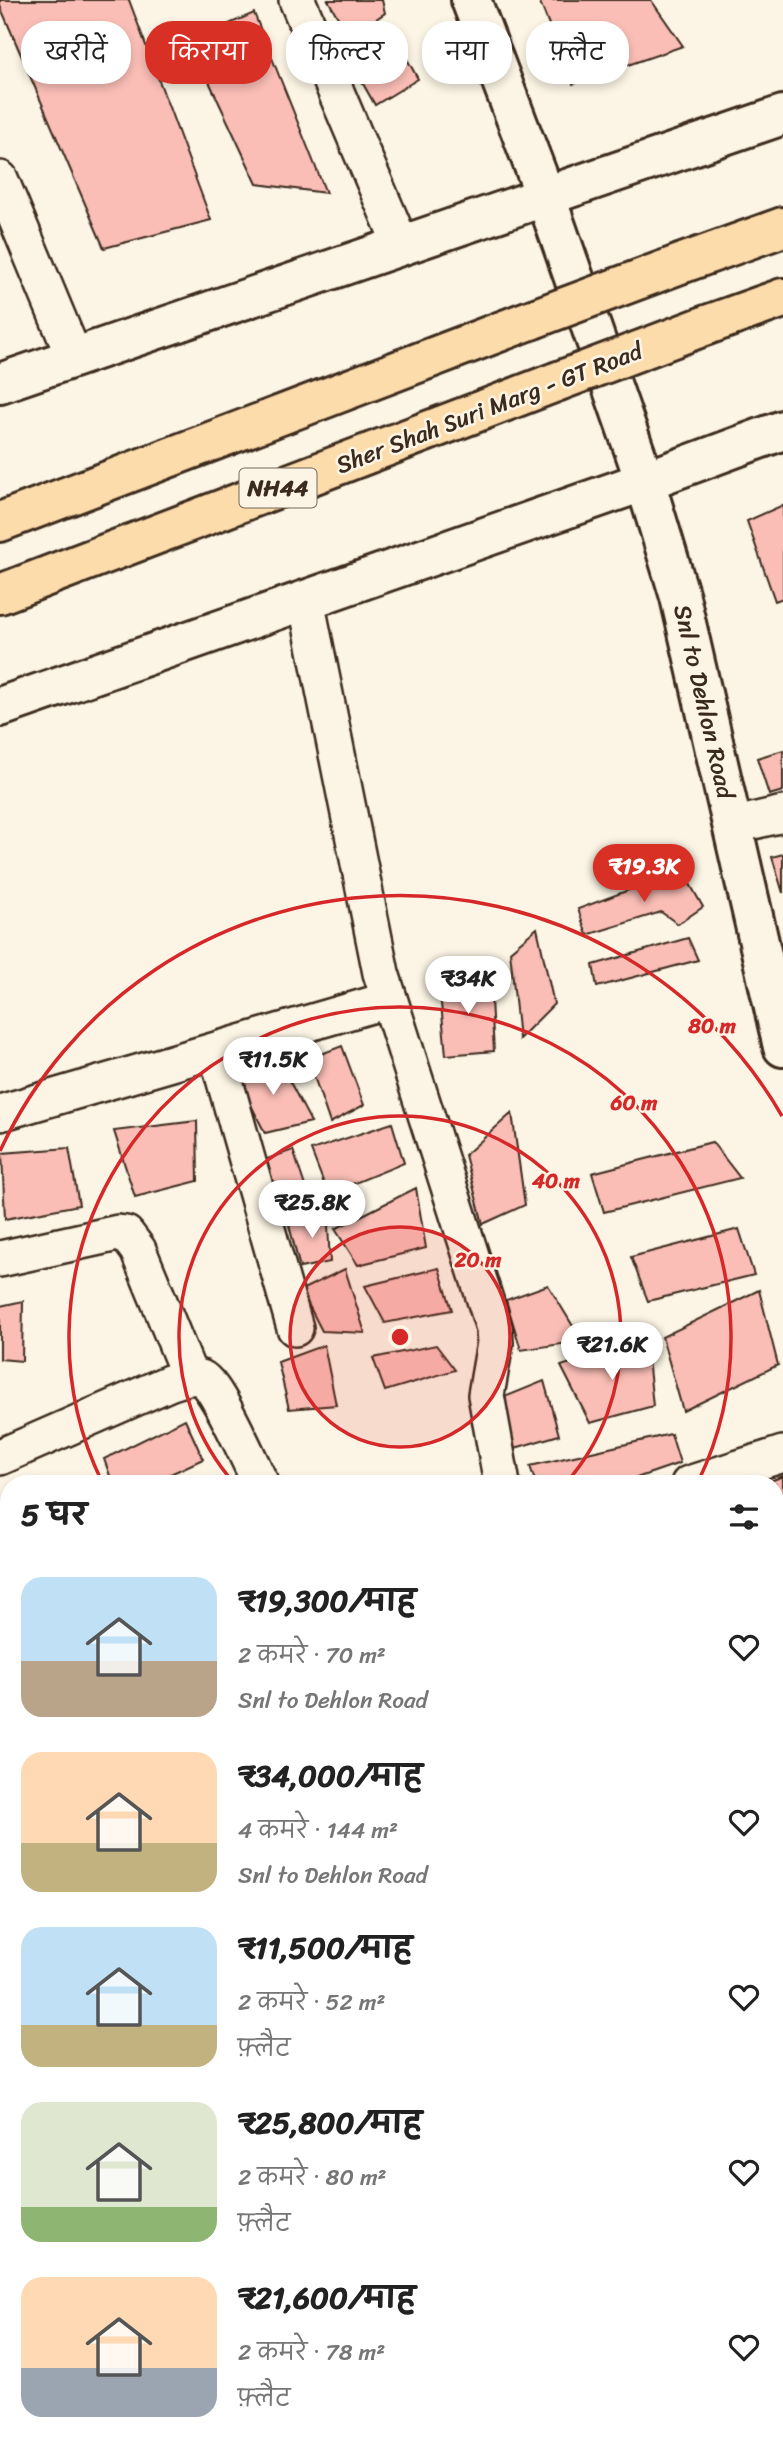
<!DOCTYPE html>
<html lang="hi">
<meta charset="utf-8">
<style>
:root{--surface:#fff;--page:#f2f2f2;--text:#222;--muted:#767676;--accent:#d93025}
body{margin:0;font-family:Sriracha,"Playpen Sans Deva",sans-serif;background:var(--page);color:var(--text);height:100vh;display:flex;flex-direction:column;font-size:26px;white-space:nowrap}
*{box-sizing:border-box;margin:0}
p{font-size:23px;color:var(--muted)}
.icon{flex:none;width:38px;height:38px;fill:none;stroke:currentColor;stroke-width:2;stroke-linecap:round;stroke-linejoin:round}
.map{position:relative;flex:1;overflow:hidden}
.drawer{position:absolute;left:0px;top:1475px;width:784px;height:975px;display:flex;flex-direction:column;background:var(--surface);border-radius:28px 28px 0 0;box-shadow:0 4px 10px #0003}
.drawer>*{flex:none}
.guide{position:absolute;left:21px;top:21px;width:742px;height:63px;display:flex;gap:14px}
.price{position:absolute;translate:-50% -60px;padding:0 16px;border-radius:24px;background:#fff;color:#222;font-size:23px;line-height:46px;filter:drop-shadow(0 2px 4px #0008)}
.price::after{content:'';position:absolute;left:50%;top:42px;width:21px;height:16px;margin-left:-10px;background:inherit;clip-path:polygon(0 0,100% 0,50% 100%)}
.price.active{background:var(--accent);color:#fff}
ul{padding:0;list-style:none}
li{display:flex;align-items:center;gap:21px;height:175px;padding:0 21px}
li span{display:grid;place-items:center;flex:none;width:196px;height:140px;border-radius:21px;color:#555}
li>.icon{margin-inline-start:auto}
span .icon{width:84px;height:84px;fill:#fffc;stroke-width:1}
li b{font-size:30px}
h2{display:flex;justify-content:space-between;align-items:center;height:84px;padding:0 21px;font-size:30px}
.tag{padding:0 24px;border-radius:28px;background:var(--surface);box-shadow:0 4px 10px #0003;font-size:24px;line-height:63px}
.tag.active{background:var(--accent);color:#fff}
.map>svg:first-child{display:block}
.building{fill:#fabeb6;stroke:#3b2a1e;stroke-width:2}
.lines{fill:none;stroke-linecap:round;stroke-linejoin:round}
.street-casing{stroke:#3b2a1e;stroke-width:40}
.secondary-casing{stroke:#3b2a1e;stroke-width:44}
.highway-casing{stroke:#3b2a1e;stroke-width:44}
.street{stroke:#fcf5e5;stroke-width:35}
.secondary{stroke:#fcf5e5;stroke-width:38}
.highway{stroke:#fddcac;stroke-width:38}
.highway-bridge-casing{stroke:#3b2a1e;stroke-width:44;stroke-linecap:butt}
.highway-bridge{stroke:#fddcac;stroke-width:38}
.ring{fill:none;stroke:#d62828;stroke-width:3.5}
.labels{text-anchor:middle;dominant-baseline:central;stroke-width:5;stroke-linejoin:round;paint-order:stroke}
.shield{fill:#fcf5e5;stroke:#75675a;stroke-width:2}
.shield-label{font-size:23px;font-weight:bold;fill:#3b2a1e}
.street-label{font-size:24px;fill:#3b2a1e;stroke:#fcf5e5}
.centre{fill:#d62828;stroke:#fcf5e5;stroke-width:3.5}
.ring-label{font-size:21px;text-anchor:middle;font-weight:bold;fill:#d62828;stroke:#fcf5e5;stroke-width:5;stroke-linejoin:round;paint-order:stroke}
</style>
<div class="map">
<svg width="783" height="2449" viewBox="0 0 783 2449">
<rect width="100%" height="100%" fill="#fcf5e5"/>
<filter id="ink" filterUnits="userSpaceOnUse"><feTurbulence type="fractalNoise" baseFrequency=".0143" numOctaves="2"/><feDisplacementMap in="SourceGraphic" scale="14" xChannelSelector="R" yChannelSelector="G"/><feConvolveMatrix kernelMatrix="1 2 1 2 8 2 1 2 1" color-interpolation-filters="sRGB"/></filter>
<g filter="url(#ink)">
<path class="building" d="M 0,0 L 129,0 L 211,220 L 104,248 L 0,6 Z
M 328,0 L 382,0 L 385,13 L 349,37 Z
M 539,0 L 651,0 L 683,46 L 573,84 Z
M 254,13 L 326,193 L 257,184 L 190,41 Z
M 396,39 L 418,79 L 375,105 L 353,66 Z
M 783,505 L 783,598 L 775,601 L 747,521 Z
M 783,750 L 783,791 L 769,795 L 757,758 Z
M 783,854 L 783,893 L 772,857 Z
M 682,870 L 703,907 L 678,924 L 661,912 L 587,935 L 578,909 Z
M 537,928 L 554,1004 L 519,1039 L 510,951 Z
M 688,938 L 698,960 L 597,987 L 593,965 Z
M 489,966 L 494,1051 L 446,1055 L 440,993 Z
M 342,1046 L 364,1105 L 330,1123 L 308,1059 Z
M 278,1059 L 311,1122 L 265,1133 L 236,1075 Z
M 512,1113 L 525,1205 L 483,1224 L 465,1155 Z
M 197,1121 L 198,1181 L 135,1197 L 114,1131 Z
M 392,1123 L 404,1163 L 328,1194 L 311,1150 Z
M 712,1142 L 740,1178 L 604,1212 L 592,1173 Z
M 69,1148 L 79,1205 L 5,1219 L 2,1153 Z
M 293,1150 L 309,1198 L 283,1206 L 264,1160 Z
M 416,1188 L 426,1248 L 358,1265 L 335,1229 Z
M 327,1208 L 330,1262 L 300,1268 L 289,1225 Z
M 739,1229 L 754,1275 L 648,1301 L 631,1257 Z
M 439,1268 L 452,1310 L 385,1323 L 365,1286 Z
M 345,1269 L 365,1333 L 322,1331 L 301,1290 Z
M 548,1285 L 582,1341 L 521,1350 L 506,1300 Z
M 759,1290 L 778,1365 L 683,1411 L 662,1337 Z
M 23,1301 L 22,1361 L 0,1359 L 0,1306 Z
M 646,1339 L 653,1406 L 590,1423 L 561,1366 Z
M 324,1345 L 336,1405 L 289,1409 L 278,1362 Z
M 436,1345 L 455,1370 L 385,1391 L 373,1358 Z
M 544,1381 L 559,1435 L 512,1449 L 502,1398 Z
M 185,1419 L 203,1459 L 149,1484 L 113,1484 L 104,1459 Z
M 671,1434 L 680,1463 L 619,1484 L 536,1484 L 530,1466 Z
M 783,1476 L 783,1517 L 775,1520 L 775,1484 L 763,1484 Z
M 0,1623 L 8,1690 L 0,1693 Z
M 783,1630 L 783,1667 L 780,1668 L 775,1651 L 775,1633 Z"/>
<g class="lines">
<defs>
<path id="street" d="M 297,0 L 401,245
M 0,179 L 74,357
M 306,600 L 381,973 L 494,1328 L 495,1343 L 486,1395 L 502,1484
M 732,826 L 783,814
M 216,1050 L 295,1328
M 0,1113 L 388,1000
M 0,1259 L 118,1233 L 126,1234 L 138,1250 L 190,1377
M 0,1457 L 169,1383 C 179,1380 191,1374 201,1378 C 217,1385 251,1465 261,1484
M 689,1484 L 783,1454
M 0,1738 L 9,1734
M 0,1941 L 9,1947
M 0,2190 L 9,2178
M 775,2214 L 783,2212
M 343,2441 L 343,2449
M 520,2441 L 523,2449
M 715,2441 L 717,2449
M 132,2449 L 137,2441"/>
<g id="secondary">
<path id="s1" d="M 471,0 L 545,195 L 645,481 L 680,597 L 783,1047"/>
<path d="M 0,383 L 783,115"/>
<path d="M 0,707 L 645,481 L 783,430"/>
</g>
<path id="highway" d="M 683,263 L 783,227
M 707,325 L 783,298
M 0,522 L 533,319
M 0,594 L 556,382"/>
</defs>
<use href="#street" class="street-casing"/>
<use href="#secondary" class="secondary-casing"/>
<use href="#highway" class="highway-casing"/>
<use href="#street" class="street"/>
<use href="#secondary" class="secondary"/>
<use href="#highway" class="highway"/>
<defs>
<path id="highway-bridge" d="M 533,319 L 683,263
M 556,382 L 707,325"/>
</defs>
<use href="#highway-bridge" class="highway-bridge-casing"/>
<use href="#highway-bridge" class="highway-bridge"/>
</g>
</g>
<circle cx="400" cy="1337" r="110" fill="#d62828" fill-opacity=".12"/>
<g class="ring">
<circle cx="400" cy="1337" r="110"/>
<path d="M234 1483A221 221 0 1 1 566 1483"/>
<path d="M102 1482A331 331 0 1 1 698 1482"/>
<path d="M0 1151A441 441 0 0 1 782 1116"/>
</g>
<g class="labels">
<rect class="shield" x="239.5" y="468.5" width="77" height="39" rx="5"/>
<g class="shield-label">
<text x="278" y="488">NH44</text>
</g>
<g class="street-label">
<text transform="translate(489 408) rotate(-21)">Sher Shah Suri Marg - GT Road</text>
<text stroke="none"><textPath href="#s1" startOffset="740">Snl to Dehlon Road</textPath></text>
</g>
</g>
<circle cx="400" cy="1337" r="10" class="centre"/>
<g class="ring-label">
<text x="712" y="1033">80 m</text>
<text x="634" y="1110">60 m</text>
<text x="556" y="1188">40 m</text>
<text x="478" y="1267">20 m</text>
</g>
</svg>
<b class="price active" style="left:644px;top:904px">₹19.3K</b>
<b class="price" style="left:468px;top:1016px">₹34K</b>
<b class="price" style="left:273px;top:1097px">₹11.5K</b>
<b class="price" style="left:312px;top:1240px">₹25.8K</b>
<b class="price" style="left:612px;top:1382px">₹21.6K</b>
<div class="guide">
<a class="tag">खरीदें</a>
<a class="tag active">किराया</a>
<a class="tag">फ़िल्टर</a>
<a class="tag">नया</a>
<a class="tag">फ़्लैट</a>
</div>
<section class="drawer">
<h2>5 घर<svg class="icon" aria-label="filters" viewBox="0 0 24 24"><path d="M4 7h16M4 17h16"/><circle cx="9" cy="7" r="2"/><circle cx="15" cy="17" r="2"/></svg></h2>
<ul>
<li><span style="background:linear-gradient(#bfe0f5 60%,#b9a48a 0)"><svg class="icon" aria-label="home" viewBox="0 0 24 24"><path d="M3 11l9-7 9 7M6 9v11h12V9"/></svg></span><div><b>₹19,300/माह</b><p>2 कमरे · 70 m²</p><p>Snl to Dehlon Road</p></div><svg class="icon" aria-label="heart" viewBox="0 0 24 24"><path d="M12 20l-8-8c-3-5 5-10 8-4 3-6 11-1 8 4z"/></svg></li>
<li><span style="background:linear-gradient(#ffd9b3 65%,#c2b280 0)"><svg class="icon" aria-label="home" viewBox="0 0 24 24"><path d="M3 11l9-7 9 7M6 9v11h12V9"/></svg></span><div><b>₹34,000/माह</b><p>4 कमरे · 144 m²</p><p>Snl to Dehlon Road</p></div><svg class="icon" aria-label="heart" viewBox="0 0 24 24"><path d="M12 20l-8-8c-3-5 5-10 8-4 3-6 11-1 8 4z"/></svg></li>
<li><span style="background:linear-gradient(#bfe0f5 70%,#c2b280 0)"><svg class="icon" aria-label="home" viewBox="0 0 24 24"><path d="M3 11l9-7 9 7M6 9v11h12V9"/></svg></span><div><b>₹11,500/माह</b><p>2 कमरे · 52 m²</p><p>फ़्लैट</p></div><svg class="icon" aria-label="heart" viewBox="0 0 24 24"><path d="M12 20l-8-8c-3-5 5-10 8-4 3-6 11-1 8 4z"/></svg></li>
<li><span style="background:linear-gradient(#dfe7d0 75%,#8fb573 0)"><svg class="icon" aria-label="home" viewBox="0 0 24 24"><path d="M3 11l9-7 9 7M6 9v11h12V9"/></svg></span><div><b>₹25,800/माह</b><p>2 कमरे · 80 m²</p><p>फ़्लैट</p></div><svg class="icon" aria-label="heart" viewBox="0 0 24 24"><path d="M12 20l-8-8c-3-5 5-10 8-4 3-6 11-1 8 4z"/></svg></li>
<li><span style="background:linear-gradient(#ffd9b3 65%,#9aa5b1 0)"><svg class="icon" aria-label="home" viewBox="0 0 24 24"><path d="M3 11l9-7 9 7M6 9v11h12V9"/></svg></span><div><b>₹21,600/माह</b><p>2 कमरे · 78 m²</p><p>फ़्लैट</p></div><svg class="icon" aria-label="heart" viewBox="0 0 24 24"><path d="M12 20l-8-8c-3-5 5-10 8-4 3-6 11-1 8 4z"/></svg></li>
</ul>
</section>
</div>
